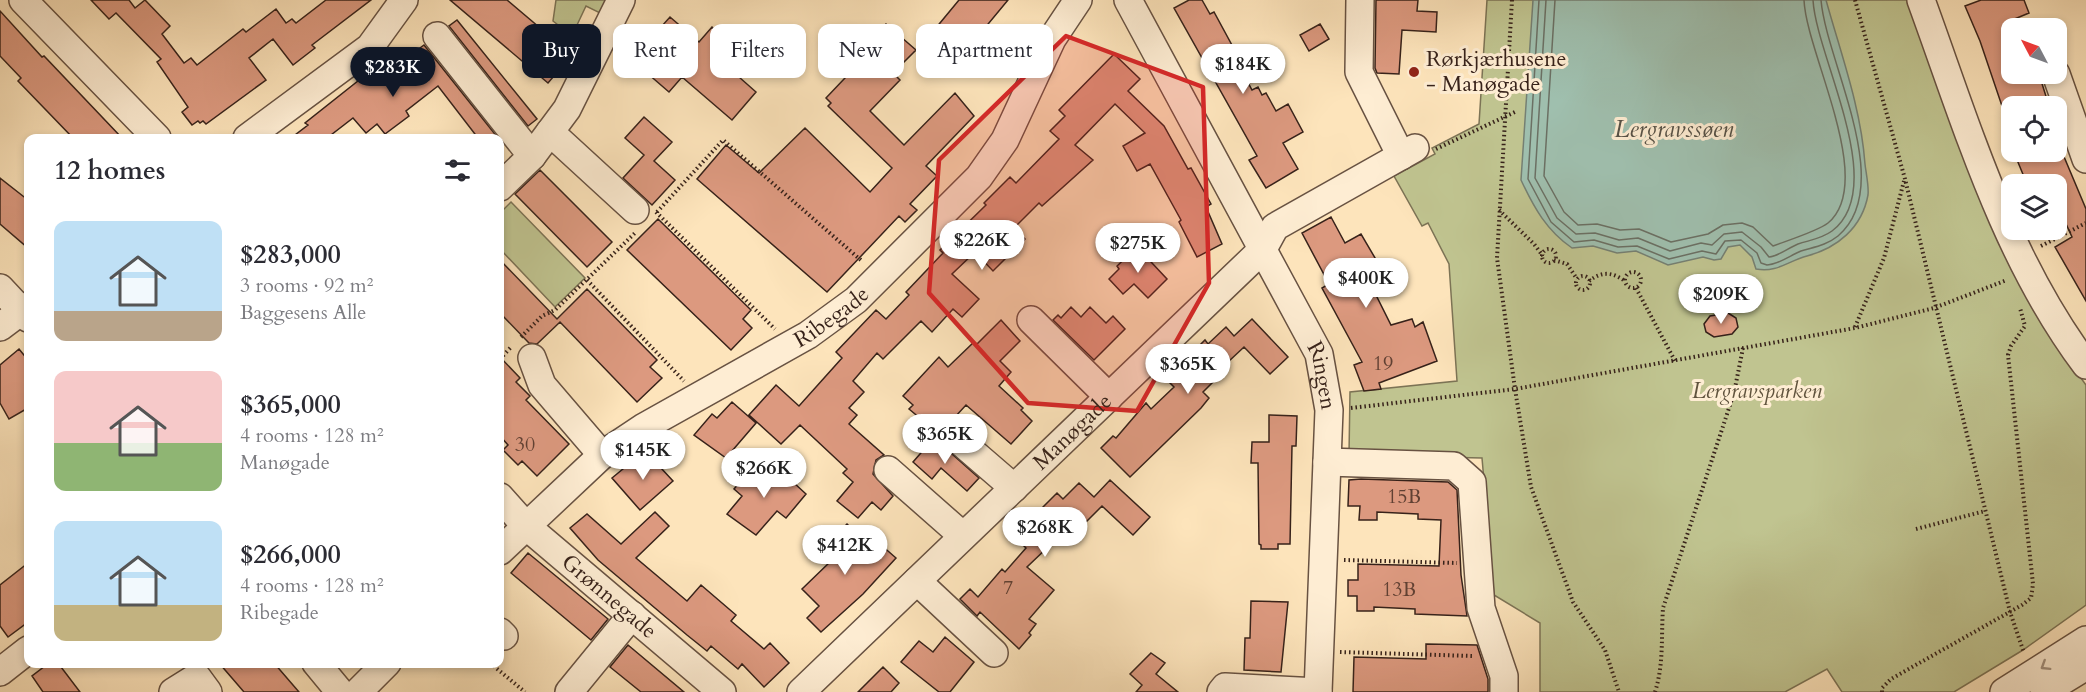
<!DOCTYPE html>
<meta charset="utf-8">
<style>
:root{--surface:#fff;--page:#f7f7f7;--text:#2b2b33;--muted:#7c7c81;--accent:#111827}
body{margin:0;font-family:Cardo,serif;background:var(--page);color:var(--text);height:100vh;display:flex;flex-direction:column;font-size:22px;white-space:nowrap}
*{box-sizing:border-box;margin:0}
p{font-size:20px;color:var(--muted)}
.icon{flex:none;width:33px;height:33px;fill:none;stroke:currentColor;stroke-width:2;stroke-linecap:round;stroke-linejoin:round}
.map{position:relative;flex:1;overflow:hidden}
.panel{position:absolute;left:24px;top:134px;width:480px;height:534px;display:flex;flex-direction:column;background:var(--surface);border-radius:12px;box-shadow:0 3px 9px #0003}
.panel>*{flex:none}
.top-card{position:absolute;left:522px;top:24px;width:570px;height:54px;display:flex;gap:12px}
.needle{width:39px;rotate:311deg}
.controls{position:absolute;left:2001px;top:18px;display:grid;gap:12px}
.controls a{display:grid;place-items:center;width:66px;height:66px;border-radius:12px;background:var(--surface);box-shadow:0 3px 9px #0003;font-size:30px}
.price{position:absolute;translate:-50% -51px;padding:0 14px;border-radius:21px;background:#fff;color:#222;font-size:20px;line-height:39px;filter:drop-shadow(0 2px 3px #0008)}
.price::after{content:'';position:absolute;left:50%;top:36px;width:18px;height:14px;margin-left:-9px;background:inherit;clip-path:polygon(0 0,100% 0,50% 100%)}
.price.on{background:var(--accent);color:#fff}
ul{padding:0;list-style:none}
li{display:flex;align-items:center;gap:18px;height:150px;padding:0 30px}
li span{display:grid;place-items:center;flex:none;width:168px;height:120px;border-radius:12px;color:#555}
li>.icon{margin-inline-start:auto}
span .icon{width:72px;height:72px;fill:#fffc;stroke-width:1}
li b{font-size:26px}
h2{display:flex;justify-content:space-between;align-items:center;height:72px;padding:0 30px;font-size:26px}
.tag{padding:0 21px;border-radius:12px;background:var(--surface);box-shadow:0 3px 9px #0003;font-size:21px;line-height:54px}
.tag.on{background:var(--accent);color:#fff}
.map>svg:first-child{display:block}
.green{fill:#c0c490;stroke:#7c7355;stroke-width:1.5}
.water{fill:#9fbfae;stroke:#758073;stroke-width:1.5}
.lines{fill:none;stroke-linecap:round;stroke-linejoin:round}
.shore{stroke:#6b7064;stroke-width:1.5}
.building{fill:#dc997f;stroke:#37221a;stroke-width:1.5}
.minor-casing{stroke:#685242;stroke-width:30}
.path{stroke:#37221a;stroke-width:4;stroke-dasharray:1.5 3;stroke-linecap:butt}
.minor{stroke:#feedd3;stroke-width:27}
.oneway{stroke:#a49280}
.marked{fill:#d62828;fill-opacity:0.2;stroke:#d62828;stroke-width:4.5;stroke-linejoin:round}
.poi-dot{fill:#8f2418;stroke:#feedd3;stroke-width:2}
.labels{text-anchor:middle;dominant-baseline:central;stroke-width:6;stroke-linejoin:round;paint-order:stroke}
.number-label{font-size:20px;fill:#604033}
.poi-label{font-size:22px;fill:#37221a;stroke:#feedd3;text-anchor:start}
.street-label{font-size:22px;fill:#37221a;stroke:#feedd3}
.park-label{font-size:22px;font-style:italic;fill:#60533d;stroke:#feedd3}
.water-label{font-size:24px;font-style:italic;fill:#565146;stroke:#feedd3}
</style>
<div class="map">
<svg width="2086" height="692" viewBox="0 0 2086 692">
<rect width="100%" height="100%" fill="#fde4bb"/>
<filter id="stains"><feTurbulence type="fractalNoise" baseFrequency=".00333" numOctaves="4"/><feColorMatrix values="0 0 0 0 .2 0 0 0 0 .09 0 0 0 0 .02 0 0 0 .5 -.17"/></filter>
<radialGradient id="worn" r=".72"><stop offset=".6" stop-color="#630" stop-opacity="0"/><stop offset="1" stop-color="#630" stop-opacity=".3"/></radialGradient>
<path class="green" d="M 556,0 L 605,0 L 602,14 L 586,6 L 577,25 L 587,29 L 582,38 L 574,32 L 571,35 L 553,21 Z
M 1487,0 L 1909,0 L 1979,197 L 2012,270 L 2042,324 L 2086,385 L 2086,605 L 2023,650 L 1954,692 L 1842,692 L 1827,669 L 1785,692 L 1540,692 L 1540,623 L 1494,595 L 1482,458 L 1349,455 L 1350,392 L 1457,381 L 1449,264 L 1428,223 L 1422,226 L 1394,176 L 1435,154 L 1432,148 L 1479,124 Z
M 511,202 L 585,278 L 555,307 L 500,249 L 500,213 Z"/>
<path class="water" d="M 1533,0 L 1826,0 C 1841,54 1861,108 1865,164 C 1866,173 1869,186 1868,195 C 1862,228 1837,248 1807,256 C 1788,261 1777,273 1756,269 L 1752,257 L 1740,245 L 1728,247 L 1721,259 L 1714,260 L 1703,257 L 1668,265 L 1636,251 L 1617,253 L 1593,246 L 1572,248 C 1547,231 1534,208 1521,180 Z"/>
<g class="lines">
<path class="shore" d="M 1539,0 L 1528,179 L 1551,222 L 1574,242 L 1594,240 L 1618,247 L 1637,246 L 1669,259 L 1702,251 L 1716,254 L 1725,241 L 1741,240 L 1757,253 L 1761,263 L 1767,265 C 1780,264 1789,256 1801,251 C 1814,247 1827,245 1838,236 C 1897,186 1826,62 1821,0
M 1546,0 L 1535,178 L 1557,218 L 1576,234 L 1595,233 L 1619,240 L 1638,238 L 1670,251 L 1701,243 L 1712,245 L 1724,234 L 1742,232 L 1761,247 L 1769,257 C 1779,256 1788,248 1798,244 C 1810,240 1821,239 1832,231 C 1890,187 1816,57 1813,0
M 1555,0 L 1544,176 L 1564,212 L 1578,225 L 1597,224 L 1620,230 L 1639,229 L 1671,242 L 1708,234 L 1723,225 L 1742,223 L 1753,227 L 1773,246 C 1786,241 1818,231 1828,223 C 1877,182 1806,53 1804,0"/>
</g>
<path class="building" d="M 91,0 L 129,0 L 135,8 L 145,0 L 170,26 L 162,34 L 184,63 L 191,58 L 197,65 L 243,29 L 246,32 L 276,9 L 286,23 L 292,19 L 296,23 L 326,0 L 371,0 L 312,45 L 315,48 L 293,65 L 273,39 L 249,58 L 266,80 L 206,124 L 203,121 L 200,123 L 198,121 L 192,125 L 182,112 L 188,107 L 157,62 L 161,59 L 116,13 L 109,19 Z
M 450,0 L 507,0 L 572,55 L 548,83 Z
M 959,0 L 1008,0 L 950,70 L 921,46 Z
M 1189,0 L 1202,0 L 1210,14 L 1214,12 L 1240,60 L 1237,62 L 1252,90 L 1258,87 L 1262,95 L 1266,93 L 1276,111 L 1288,104 L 1303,132 L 1283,143 L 1298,169 L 1266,188 L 1249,160 L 1257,156 L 1174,8 Z
M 1376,0 L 1418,0 L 1417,11 L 1437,12 L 1436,32 L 1402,30 L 1399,74 L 1377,73 L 1375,68 Z
M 1981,0 L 2024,0 L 2029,13 L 2012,20 L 2012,74 L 2039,74 L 2049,106 L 2002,106 L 1980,41 L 1965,6 Z
M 0,11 L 42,57 L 44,56 L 122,138 L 73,138 L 18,81 L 21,78 L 0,56 Z
M 670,17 L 699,42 L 712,27 L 735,46 L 722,62 L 756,92 L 732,120 L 682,77 L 669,92 L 640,67 L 652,53 L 644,46 Z
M 457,20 L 537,119 L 528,126 L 449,26 Z
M 886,24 L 916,50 L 893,73 L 900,80 L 870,111 L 904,145 L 955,93 L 974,116 L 926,166 L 937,176 L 910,204 L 917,210 L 905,222 L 899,216 L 827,292 L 697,179 L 726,145 L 759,173 L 805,128 L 870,192 L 892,168 L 828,106 L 831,103 L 826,98 L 863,59 L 857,53 Z
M 1320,24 L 1329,39 L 1309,51 L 1300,35 Z
M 424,45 L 498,138 L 478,138 L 438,86 L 406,111 L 409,116 L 385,134 L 377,124 L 366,133 L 353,118 L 327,138 L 291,138 L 308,125 L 305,123 L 397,50 L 404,60 Z
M 1114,54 L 1140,79 L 1128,91 L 1164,126 L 1188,169 L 1191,168 L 1211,204 L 1206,207 L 1222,244 L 1197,257 L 1179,222 L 1181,220 L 1150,164 L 1137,171 L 1123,146 L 1145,133 L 1115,104 L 1075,145 L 1093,160 L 1042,206 L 1039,203 L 1014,228 L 1025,239 L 993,271 L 975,252 L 952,274 L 979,299 L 962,317 L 953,309 L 932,332 L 921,321 L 883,359 L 877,353 L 853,381 L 864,392 L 849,408 L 857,415 L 849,424 L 884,455 L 876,460 L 873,474 L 893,496 L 881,510 L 872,502 L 858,518 L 837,501 L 853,482 L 843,473 L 847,469 L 800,425 L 781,444 L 749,415 L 776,385 L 799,406 L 842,358 L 836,352 L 876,310 L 886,319 L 909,295 L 906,292 L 943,253 L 940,250 L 986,205 L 984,203 L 1010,177 L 1016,183 L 1059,139 L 1050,131 L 1065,116 L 1059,110 Z
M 644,117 L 672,142 L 654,161 L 675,180 L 652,205 L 623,178 L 644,155 L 625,138 Z
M 2024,152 L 2062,152 L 2086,209 L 2086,301 L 2055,247 L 2072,237 L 2056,202 L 2056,184 L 2027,184 L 2015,155 Z
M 540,170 L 612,242 L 587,267 L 515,194 Z
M 0,178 L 28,200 L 28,248 L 0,224 Z
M 1331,217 L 1345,243 L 1361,234 L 1378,263 L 1372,266 L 1381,282 L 1372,287 L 1391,325 L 1412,319 L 1415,327 L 1423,322 L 1437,361 L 1379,383 L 1381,389 L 1364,391 L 1354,365 L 1362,362 L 1322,288 L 1329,284 L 1302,233 Z
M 658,219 L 751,310 L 743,319 L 752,328 L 731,350 L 627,250 Z
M 1137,247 L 1167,279 L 1148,298 L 1134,284 L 1123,294 L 1109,279 L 1119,269 L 1117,266 Z
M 500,260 L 557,319 L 587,289 L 657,360 L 650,367 L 662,378 L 637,402 L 560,322 L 537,344 L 529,343 L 500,313 Z
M 1071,307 L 1081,317 L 1090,307 L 1106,323 L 1113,316 L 1125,329 L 1094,360 L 1053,320 L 1058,315 L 1061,318 Z
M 1728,313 L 1736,318 L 1738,327 L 1732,334 L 1714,337 L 1706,332 L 1704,324 L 1710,316 Z
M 1252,319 L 1288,357 L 1270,374 L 1244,347 L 1211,378 L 1214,381 L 1203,392 L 1209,398 L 1201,408 L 1130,477 L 1101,448 L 1113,436 L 1116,438 L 1146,403 L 1151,409 L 1174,387 L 1169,382 L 1197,355 L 1194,351 L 1205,340 L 1208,344 L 1226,327 L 1234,336 Z
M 1001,320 L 1020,341 L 1000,361 L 1011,372 L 999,386 L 1023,408 L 1021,410 L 1032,421 L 1011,444 L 966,405 L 955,417 L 943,416 L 937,420 L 933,429 L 909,409 L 913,405 L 903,396 L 939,357 L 948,367 L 974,342 L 977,344 Z
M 19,349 L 28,360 L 28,408 L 9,419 L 0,403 L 0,365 Z
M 500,357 L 520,378 L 516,382 L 530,396 L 526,400 L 569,444 L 537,476 L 522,461 L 518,465 L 503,450 L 508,445 L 500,436 Z
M 732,402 L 756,423 L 726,458 L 694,435 L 712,414 L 717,418 Z
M 1269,415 L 1297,416 L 1296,446 L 1292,446 L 1290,544 L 1278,544 L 1278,549 L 1261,549 L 1261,545 L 1259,544 L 1258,463 L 1251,463 L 1252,442 L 1269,442 Z
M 934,438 L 979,478 L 967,491 L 941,468 L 932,479 L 913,462 Z
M 648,454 L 673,481 L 640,510 L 612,478 L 629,464 L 633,468 Z
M 754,466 L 771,481 L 781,471 L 806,494 L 786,518 L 777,511 L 756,535 L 727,514 L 742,496 L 734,489 Z
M 1361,479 L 1448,482 L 1457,490 L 1461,575 L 1467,616 L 1415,614 L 1415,609 L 1374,607 L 1374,611 L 1357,611 L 1357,596 L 1348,596 L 1348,580 L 1358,580 L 1358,564 L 1439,566 L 1441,520 L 1418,519 L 1418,514 L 1377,512 L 1377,520 L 1359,520 L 1360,506 L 1348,506 L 1349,480 Z
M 1110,480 L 1150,517 L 1133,535 L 1102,506 L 1076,532 L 1070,526 L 1027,567 L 1054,590 L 1029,619 L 1036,624 L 1029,633 L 1031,635 L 1019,649 L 980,612 L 977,616 L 960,599 L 970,589 L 978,597 L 1002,569 L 1005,572 L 1026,548 L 1019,541 L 1030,530 L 1025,525 L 1057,493 L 1063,499 L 1079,483 L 1094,497 Z
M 655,512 L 669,526 L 636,558 L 687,601 L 701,585 L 736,615 L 731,621 L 764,649 L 770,643 L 789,663 L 764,687 L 742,664 L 738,669 L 711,646 L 707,651 L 687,635 L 598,560 L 570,528 L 587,514 L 621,544 Z
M 847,524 L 874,551 L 881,545 L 896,558 L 863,594 L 821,632 L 807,618 L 819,606 L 802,589 L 832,560 L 822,549 Z
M 528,553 L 608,619 L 591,640 L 511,573 Z
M 28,563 L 28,622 L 8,637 L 0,626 L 0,585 Z
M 1251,601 L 1288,602 L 1281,672 L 1244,670 L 1245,638 L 1250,638 Z
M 945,637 L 974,662 L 950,692 L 939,692 L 901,662 L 919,641 L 933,652 Z
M 1426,644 L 1477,645 L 1488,679 L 1488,692 L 1353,692 L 1354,657 L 1426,659 Z
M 628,645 L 684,692 L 641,692 L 610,667 Z
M 1151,653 L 1165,663 L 1156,674 L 1178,692 L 1136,692 L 1142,685 L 1130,674 Z
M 49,663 L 58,663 L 80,692 L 43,692 L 32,676 Z
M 219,663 L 274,663 L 299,692 L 244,692 Z
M 883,667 L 899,683 L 891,692 L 858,692 Z"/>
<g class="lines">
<defs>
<g id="minor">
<path d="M 23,0 L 157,138"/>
<path id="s1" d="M 1128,0 L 1319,354 L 1329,410 L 1318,692"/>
<path d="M 1360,0 L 1359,72 L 1401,156"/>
<path d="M 1921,0 C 1967,126 2005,257 2086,365"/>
<path d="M 437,36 L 532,156"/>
<path d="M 2056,74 L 2086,159"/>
<path d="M 550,132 L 635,210"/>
<path d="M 247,138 L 370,47 L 404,0"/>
<path d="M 500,187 L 532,156 L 567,109 L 621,0"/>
<path d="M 0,288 L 28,318"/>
<path d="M 1031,320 L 1109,397"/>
<path d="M 0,327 L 28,306"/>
<path d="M 532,358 L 542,385 L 602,455"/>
<path d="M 948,431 L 1014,488"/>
<path d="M 1327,462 L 1454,466 L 1472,482 L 1481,608 L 1504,676 L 1504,692"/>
<path d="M 888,470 L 963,536"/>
<path id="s2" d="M 500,497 L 525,525 L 722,692"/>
<path id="s3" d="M 500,551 L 602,455 L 644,427 L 808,335 L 856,300 L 979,177 L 1005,140 L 1052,39 L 1078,0"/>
<path d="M 917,581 L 994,653"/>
<path d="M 500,632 L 504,636"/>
<path d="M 316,663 L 340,692"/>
<path d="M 0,672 L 28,650"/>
<path d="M 173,692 L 197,677 L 208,692"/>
<path d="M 358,692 L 387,663"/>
<path d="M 569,692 L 632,615"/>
<path id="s4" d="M 801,692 L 1263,249 L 1275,227 L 1415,148"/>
<path d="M 1221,692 L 1225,687 L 1318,692"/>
<path d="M 2004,692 L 2086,640"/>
<path d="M 2044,692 L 2086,666"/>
</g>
</defs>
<use href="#minor" class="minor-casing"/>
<path class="path" d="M 1512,0 L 1497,258 L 1515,389 L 1531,487 L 1573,602 L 1605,650 L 1619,692
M 1855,0 L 1905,179 L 2010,612 L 2024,653
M 1436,149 L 1517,111
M 1499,210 L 1534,244 L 1543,256
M 656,212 L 775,329
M 657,212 L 723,140 L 863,262
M 2041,246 L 2086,223
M1542 256a7 7 0 1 1 14 0a7 7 0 1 1-14 0Z
M 1554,260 L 1567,264 L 1577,279
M1625 280a8 8 0 1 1 16 0a8 8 0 1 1-16 0Z
M1576 283a7 7 0 1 1 14 0a7 7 0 1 1-14 0Z
M 587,280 L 684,381
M 1589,281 C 1602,271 1612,272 1625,281
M 1636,288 L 1675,361
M 1855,327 L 1884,258 L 1904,181
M 521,337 L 542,316 L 555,310 L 635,233
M 500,359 L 512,346
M 1351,408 L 1515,389 L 1855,328 L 1934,308 L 2007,280
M 1916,529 L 1985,511
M 1344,560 L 1457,563
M 1340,652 L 1473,656
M 490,663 L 525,692
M 1655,692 C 1664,664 1661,637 1663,608 L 1734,393 L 1743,348
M 1882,692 L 1882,688 L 1891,679 L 2022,605 L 2031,598 L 2033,584 L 2008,355 L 2011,346 L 2025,326 L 2020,308"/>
<use href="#minor" class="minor"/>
</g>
<defs><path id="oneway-chevron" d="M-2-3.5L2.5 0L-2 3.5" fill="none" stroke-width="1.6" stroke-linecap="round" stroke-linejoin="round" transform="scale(1.5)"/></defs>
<use class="oneway" href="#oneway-chevron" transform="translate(2045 666) rotate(148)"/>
<path class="marked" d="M 1066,36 L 1203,87 L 1209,283 L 1137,411 L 1028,403 L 929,293 L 939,160 Z"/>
<circle class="poi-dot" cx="1414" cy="72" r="6"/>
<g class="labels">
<g class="number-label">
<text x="1383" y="363">19</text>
<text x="525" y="444">30</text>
<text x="1404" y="496">15B</text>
<text x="1008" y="587">7</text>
<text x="1399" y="589">13B</text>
</g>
<g class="poi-label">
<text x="1426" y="59">Rørkjærhusene<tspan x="1426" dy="25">- Manøgade</tspan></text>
</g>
<g class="street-label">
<text stroke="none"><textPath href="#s3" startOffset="408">Ribegade</textPath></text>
<text stroke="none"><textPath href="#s1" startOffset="424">Ringen</textPath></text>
<text stroke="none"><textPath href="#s4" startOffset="376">Manøgade</textPath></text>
<text stroke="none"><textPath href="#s2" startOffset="148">Grønnegade</textPath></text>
</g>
<g class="park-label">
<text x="1757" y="391">Lergravsparken</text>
</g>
<g class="water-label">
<text x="1674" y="129">Lergravssøen</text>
</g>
</g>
<rect width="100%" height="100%" filter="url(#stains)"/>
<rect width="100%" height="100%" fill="url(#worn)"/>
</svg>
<div class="controls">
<a><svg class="needle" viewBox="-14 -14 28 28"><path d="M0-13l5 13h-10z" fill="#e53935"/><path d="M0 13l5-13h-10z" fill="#7c7c81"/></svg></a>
<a><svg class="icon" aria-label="locate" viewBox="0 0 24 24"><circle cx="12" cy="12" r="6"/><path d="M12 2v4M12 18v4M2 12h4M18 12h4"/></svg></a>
<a><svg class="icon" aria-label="layers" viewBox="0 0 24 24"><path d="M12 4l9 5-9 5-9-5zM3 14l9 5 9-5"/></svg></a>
</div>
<b class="price" style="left:1243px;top:95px">$184K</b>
<b class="price on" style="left:393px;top:98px">$283K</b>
<b class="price" style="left:982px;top:271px">$226K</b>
<b class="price" style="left:1138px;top:274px">$275K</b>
<b class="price" style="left:1366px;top:309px">$400K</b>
<b class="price" style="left:1721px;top:325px">$209K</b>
<b class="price" style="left:1188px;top:395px">$365K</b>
<b class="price" style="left:945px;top:465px">$365K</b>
<b class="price" style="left:643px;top:481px">$145K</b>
<b class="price" style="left:764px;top:499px">$266K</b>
<b class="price" style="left:1045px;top:558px">$268K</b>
<b class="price" style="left:845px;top:576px">$412K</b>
<div class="top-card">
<a class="tag on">Buy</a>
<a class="tag">Rent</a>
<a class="tag">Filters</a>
<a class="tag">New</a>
<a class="tag">Apartment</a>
</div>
<section class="panel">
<h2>12 homes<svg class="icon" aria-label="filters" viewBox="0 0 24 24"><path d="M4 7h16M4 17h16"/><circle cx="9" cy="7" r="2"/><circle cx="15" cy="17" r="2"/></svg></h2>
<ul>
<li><span style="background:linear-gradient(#bfe0f5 75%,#b9a48a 0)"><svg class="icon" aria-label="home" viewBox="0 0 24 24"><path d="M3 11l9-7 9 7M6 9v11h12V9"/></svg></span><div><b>$283,000</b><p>3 rooms · 92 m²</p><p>Baggesens Alle</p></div></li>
<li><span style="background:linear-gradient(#f6c9c9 60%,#8fb573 0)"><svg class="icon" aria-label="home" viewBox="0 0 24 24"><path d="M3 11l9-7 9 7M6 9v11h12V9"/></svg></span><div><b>$365,000</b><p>4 rooms · 128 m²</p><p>Manøgade</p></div></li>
<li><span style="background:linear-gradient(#bfe0f5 70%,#c2b280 0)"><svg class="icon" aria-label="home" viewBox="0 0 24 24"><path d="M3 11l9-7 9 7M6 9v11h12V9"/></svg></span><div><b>$266,000</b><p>4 rooms · 128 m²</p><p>Ribegade</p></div></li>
</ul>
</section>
</div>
